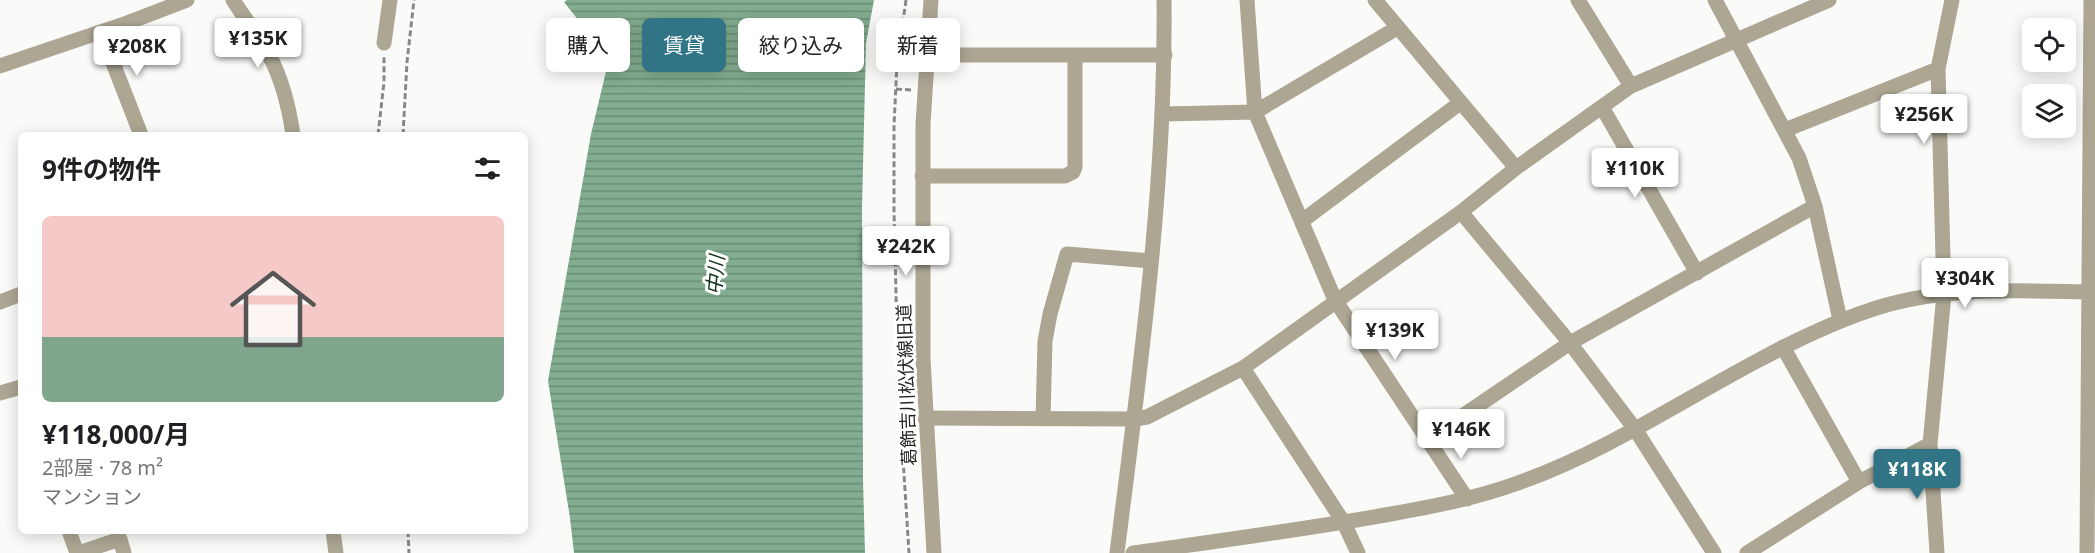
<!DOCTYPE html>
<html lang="ja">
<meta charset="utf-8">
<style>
:root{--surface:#fff;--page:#f6f6f6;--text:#202124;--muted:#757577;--line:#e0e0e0;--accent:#317485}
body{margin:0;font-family:"Noto Sans","Noto Sans JP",sans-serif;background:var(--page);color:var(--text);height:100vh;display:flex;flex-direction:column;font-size:22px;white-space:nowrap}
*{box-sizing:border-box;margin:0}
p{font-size:20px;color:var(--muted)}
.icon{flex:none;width:33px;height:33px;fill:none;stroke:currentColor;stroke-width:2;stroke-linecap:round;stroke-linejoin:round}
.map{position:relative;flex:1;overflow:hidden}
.side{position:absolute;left:18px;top:132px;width:510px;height:402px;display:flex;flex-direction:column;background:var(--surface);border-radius:9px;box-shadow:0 3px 15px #0003}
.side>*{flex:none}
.banner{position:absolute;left:546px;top:18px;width:570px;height:54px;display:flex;gap:12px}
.buttons{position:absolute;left:2022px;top:18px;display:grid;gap:12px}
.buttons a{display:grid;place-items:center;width:54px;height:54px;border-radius:9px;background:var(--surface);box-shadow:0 3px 15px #0003;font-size:30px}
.price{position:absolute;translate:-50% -51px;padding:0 14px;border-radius:6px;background:#fff;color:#222;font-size:20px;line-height:39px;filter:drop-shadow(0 2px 3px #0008)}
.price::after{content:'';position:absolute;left:50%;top:36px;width:18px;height:14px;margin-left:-9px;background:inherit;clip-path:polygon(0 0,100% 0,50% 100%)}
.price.active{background:var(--accent);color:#fff}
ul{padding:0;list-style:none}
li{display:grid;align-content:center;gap:12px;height:318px;padding:0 24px}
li+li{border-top:2px solid var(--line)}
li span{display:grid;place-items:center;height:186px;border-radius:9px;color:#555}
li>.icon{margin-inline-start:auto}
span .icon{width:108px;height:108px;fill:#fffc;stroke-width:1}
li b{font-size:26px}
h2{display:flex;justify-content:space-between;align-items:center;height:72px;padding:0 24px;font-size:26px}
.chip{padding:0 21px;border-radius:9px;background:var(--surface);box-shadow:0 3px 15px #0003;font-size:21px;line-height:54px}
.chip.active{background:var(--accent);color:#fff}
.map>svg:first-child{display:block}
.water{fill:url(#water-rules)}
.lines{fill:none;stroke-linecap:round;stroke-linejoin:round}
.path{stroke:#888887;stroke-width:3;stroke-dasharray:6 3;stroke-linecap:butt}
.minor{stroke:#aca693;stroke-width:15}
.tertiary{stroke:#aca693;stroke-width:15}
.labels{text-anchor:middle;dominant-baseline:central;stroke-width:6;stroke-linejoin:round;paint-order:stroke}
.street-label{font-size:18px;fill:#252524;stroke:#fffffe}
.water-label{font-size:20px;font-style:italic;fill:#0f321e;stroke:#fffffe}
</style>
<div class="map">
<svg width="2095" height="553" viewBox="0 0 2095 553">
<defs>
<pattern id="water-rules" width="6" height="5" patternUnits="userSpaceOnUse" patternTransform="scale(1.5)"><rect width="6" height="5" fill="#82ad90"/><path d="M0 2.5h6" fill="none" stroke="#6a8d75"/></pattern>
</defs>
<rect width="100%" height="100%" fill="#fafbf8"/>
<path class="water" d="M 567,0 L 874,0 L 866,43 L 862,207 L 863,479 L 865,553 L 574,553 L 570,518 L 548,381 L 591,134 L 609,59 L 564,2 Z"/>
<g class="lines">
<path class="path" d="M 906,0 L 897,63 L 894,126 L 894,210 L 898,379 L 909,553
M 896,89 L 912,90
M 378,135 L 384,82 L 384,56
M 403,135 L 407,62 L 414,0
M 408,531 L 409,553"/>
<path class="minor" d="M 1247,0 L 1255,112 L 1335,300 L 1467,499
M 1375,0 L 1516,168
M 1578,0 L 1631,86
M 1715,0 L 1799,158 L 1815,206 L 1840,320
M 101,32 L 141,135
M 384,43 L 390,0
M 927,55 L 1165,55
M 0,66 L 127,23 L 187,0
M 1602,107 L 1697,273
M 1163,114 L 1255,112 L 1397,28
M 1785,130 L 1938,69
M 922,176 L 1065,176 L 1073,172 L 1075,167 L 1075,56
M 1461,212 L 1570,343 L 1635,429 L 1714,553
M 1302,221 L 1460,103
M 0,302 L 21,294
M 1783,347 L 1859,482
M 1243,368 L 1344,523 L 1358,553
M 0,393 L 21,387
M 925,418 L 1134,419 L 1147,417 L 1243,368 L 1461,212 L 1516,168 L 1631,86 L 1829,0
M 1043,419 L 1045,341 L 1050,314 L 1067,254 L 1151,261
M 1427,440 L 1570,343 L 1815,206
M 69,531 L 77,553
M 78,553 L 120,539 L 124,553
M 1117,553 C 1140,369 1166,185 1164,0
M 1747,553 L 1859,482 L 1930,444
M 1937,553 L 1930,444 L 1944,294 L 1938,69 L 1952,0"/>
<path class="tertiary" d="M 233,0 C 245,19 259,36 269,55 C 283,81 289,107 293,135
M 931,0 L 923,124 L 923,359 L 934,553
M 333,531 L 336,553
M 1133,553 C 1217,541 1301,530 1385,515 C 1430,507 1474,499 1518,483 C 1603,453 1678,403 1757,361 C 1798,339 1839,319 1883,306 C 1951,286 2025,291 2095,292
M 2087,553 L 2091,0"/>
</g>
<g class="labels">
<g class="street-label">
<text transform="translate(906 385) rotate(-92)">葛飾吉川松伏線旧道</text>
</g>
<g class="water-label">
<text transform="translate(715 275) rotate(-85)">中川</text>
</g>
</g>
</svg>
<div class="buttons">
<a><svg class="icon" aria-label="locate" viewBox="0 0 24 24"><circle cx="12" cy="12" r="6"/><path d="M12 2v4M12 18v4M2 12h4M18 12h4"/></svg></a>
<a><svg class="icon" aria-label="layers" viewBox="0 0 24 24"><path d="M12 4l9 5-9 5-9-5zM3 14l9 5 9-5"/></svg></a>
</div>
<b class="price" style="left:258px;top:69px">¥135K</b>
<b class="price" style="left:137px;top:77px">¥208K</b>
<b class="price" style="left:1924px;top:145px">¥256K</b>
<b class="price" style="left:1635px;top:199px">¥110K</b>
<b class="price" style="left:906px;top:277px">¥242K</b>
<b class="price" style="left:1965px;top:309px">¥304K</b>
<b class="price" style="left:1395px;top:361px">¥139K</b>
<b class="price" style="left:1461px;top:460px">¥146K</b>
<b class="price active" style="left:1917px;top:500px">¥118K</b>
<div class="banner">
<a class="chip">購入</a>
<a class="chip active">賃貸</a>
<a class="chip">絞り込み</a>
<a class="chip">新着</a>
</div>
<section class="side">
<h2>9件の物件<svg class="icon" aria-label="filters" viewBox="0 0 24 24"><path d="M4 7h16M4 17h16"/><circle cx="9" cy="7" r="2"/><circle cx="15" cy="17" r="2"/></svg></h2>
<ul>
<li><span style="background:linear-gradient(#f6c9c9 65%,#7fa58c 0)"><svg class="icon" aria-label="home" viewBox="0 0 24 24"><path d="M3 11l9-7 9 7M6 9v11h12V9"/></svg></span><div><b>¥118,000/月</b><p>2部屋 · 78 m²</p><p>マンション</p></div></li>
</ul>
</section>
</div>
